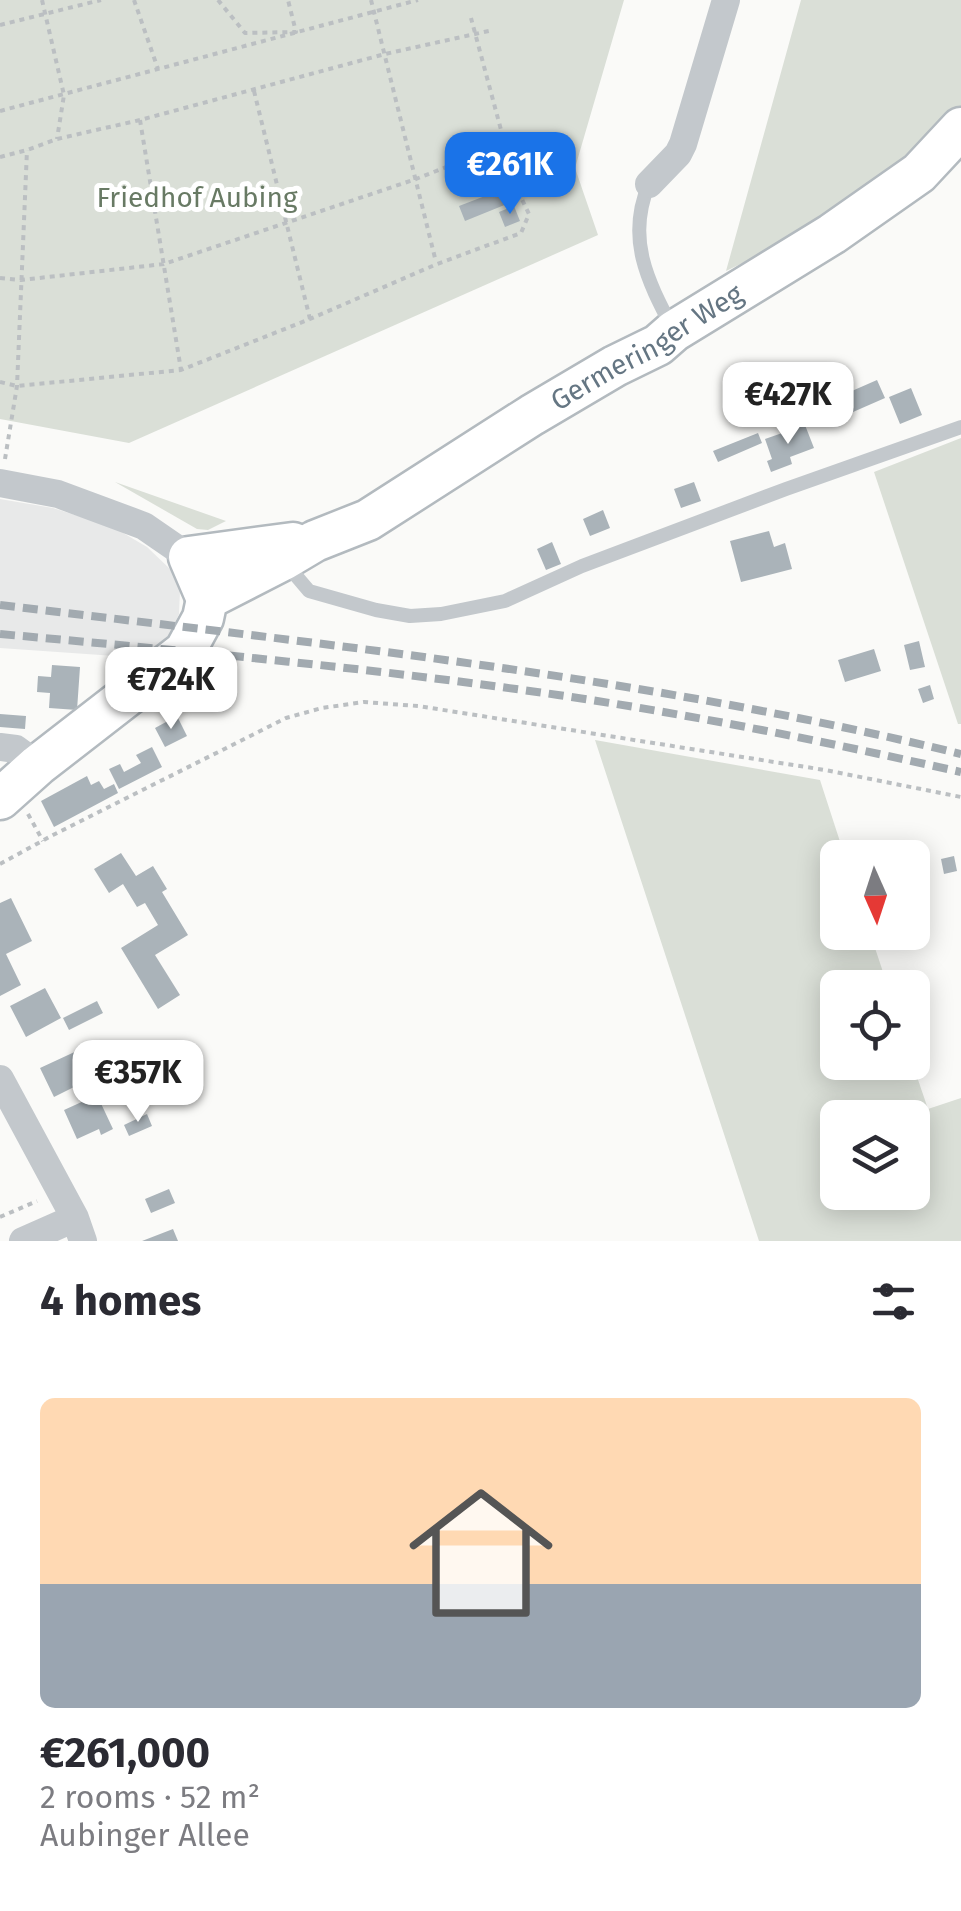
<!DOCTYPE html>
<meta charset="utf-8">
<style>
:root{--surface:#fff;--page:#f7f7f7;--text:#2b2b33;--muted:#7c7c81;--line:#e1e1e2;--accent:#1a73e8}
body{margin:0;font-family:"Fira Sans",sans-serif;background:var(--page);color:var(--text);height:100vh;display:flex;flex-direction:column;font-size:38px;white-space:nowrap}
*{box-sizing:border-box;margin:0}
p{font-size:32px;color:var(--muted)}
.icon{flex:none;width:55px;height:55px;fill:none;stroke:currentColor;stroke-width:2;stroke-linecap:round;stroke-linejoin:round}
.map{position:relative;height:1241px;overflow:hidden}
.panel{display:flex;flex-direction:column;background:var(--surface);flex:1}
.panel>*{flex:none}
.needle{width:65px;rotate:177deg}
.tools{position:absolute;left:820px;top:840px;display:grid;gap:20px}
.tools a{display:grid;place-items:center;width:110px;height:110px;border-radius:15px;background:var(--surface);box-shadow:0 5px 25px #0003;font-size:50px}
.price{position:absolute;translate:-50% -85px;padding:0 22px;border-radius:20px;background:#fff;color:#222;font-size:32px;line-height:65px;filter:drop-shadow(0 2px 5px #0008)}
.price::after{content:'';position:absolute;left:50%;top:60px;width:30px;height:22px;margin-left:-15px;background:inherit;clip-path:polygon(0 0,100% 0,50% 100%)}
.price.current{background:var(--accent);color:#fff}
ul{padding:0;list-style:none}
li{display:grid;align-content:center;gap:20px;height:530px;padding:0 40px}
li+li{border-top:2px solid var(--line)}
li span{display:grid;place-items:center;height:310px;border-radius:15px;color:#555}
li>.icon{margin-inline-start:auto}
span .icon{width:180px;height:180px;fill:#fffc;stroke-width:1}
li b{font-size:42px}
h2{display:flex;justify-content:space-between;align-items:center;height:120px;padding:0 40px;font-size:42px}
.map>svg:first-child{display:block}
.built{fill:#e8e9e9}
.green{fill:#dadfd7;fill-rule:evenodd}
.building{fill:#aab3b9}
.lines{fill:none;stroke-linecap:round;stroke-linejoin:round}
.secondary-casing{stroke:#b3babf;stroke-width:45}
.path{stroke:#bbbfc2;stroke-width:4;stroke-dasharray:5 5;stroke-linecap:butt}
.lane{stroke:#c3c8cc;stroke-width:14}
.street{stroke:#c3c8cc;stroke-width:28}
.secondary{stroke:#fff;stroke-width:40}
.rail{stroke:#a2aab0;stroke-width:8;stroke-dasharray:15 8;stroke-linecap:butt}
.labels{text-anchor:middle;dominant-baseline:central;stroke-width:10;stroke-linejoin:round;paint-order:stroke}
.park-label{font-size:28px;fill:#687a64;stroke:#fff}
.street-label{font-size:28px;fill:#657683;stroke:#fff}
</style>
<div class="map">
<svg width="961" height="1241" viewBox="0 0 961 1241">
<rect width="100%" height="100%" fill="#fafaf8"/>
<path class="built" d="M 0,499 L 53,508 L 113,527 L 147,547 L 171,570 L 180,591 L 179,614 L 158,659 L 0,648 Z"/>
<path class="green" d="M 0,0 L 624,0 L 575,168 L 598,235 L 129,443 L 0,419 Z
M 801,0 L 961,0 L 961,110 L 885,186 L 825,223 L 726,271 Z
M 961,438 L 961,724 L 958,724 L 874,472 Z
M 115,482 L 226,521 L 208,530 L 197,529 Z
M 595,740 L 820,780 L 845,857 L 838,858 L 838,932 L 870,933 L 888,987 L 838,988 L 838,1062 L 912,1062 L 928,1109 L 961,1098 L 961,1241 L 759,1241 ZM 838,1118 L 912,1118 L 912,1192 L 838,1192 Z"/>
<path class="building" d="M 506,188 L 512,202 L 465,221 L 459,206 Z
M 514,206 L 520,221 L 505,227 L 499,212 Z
M 877,380 L 885,398 L 853,412 L 845,394 Z
M 911,388 L 922,415 L 900,424 L 889,397 Z
M 805,425 L 814,448 L 790,457 L 792,464 L 771,472 L 767,461 L 772,459 L 765,439 Z
M 758,433 L 762,443 L 718,462 L 713,451 Z
M 694,482 L 701,501 L 681,508 L 674,489 Z
M 603,510 L 610,528 L 590,536 L 583,519 Z
M 769,531 L 774,547 L 785,543 L 792,569 L 741,582 L 730,541 Z
M 552,542 L 561,564 L 546,570 L 537,549 Z
M 919,641 L 925,667 L 910,670 L 904,645 Z
M 874,649 L 881,671 L 845,682 L 838,660 Z
M 52,665 L 80,667 L 77,710 L 49,708 L 50,693 L 37,692 L 38,676 L 51,677 Z
M 930,685 L 934,699 L 923,703 L 918,689 Z
M 0,714 L 26,716 L 25,729 L 0,727 Z
M 177,716 L 187,736 L 165,747 L 155,728 Z
M 152,747 L 162,767 L 119,789 L 109,769 L 120,764 L 124,772 L 141,763 L 136,755 Z
M 87,776 L 91,785 L 99,781 L 104,789 L 114,784 L 118,793 L 54,827 L 41,801 Z
M 121,853 L 136,876 L 153,866 L 167,889 L 162,892 L 188,935 L 155,955 L 180,995 L 158,1009 L 121,948 L 158,925 L 145,903 L 137,907 L 123,884 L 109,893 L 94,869 Z
M 954,856 L 957,871 L 944,874 L 941,859 Z
M 11,898 L 32,941 L 6,954 L 21,985 L 0,996 L 0,903 Z
M 45,988 L 61,1018 L 26,1037 L 10,1006 Z
M 97,1001 L 103,1013 L 69,1030 L 63,1018 Z
M 81,1049 L 94,1077 L 54,1097 L 40,1068 Z
M 97,1095 L 113,1129 L 101,1135 L 99,1129 L 77,1139 L 64,1110 Z
M 147,1114 L 152,1126 L 129,1136 L 124,1125 Z
M 169,1189 L 175,1203 L 151,1213 L 145,1199 Z
M 173,1229 L 178,1241 L 142,1241 Z"/>
<g class="lines">
<defs>
<g id="secondary">
<path d="M 207,599 L 189,557 L 293,543"/>
<path id="s1" d="M 0,799 L 38,765 L 185,651 L 203,618 L 207,599 L 283,560 L 315,541 L 368,520 L 532,415 L 615,366 L 658,345 L 674,331 L 832,234 L 919,173 L 961,128"/>
</g>
</defs>
<use href="#secondary" class="secondary-casing"/>
<path class="path" d="M 42,0 L 64,95 L 57,139
M 134,0 L 158,69
M 218,0 L 245,33 L 296,32 L 288,0
M 371,0 L 436,262
M 0,25 L 101,0
M 254,91 L 310,319
M 0,111 L 418,0
M 140,120 L 181,370
M 504,141 L 523,135
M 0,157 L 27,150 L 57,139 L 140,120 L 385,54 L 493,30
M 0,278 L 21,280 L 164,264 L 416,179 L 497,147 L 504,141 L 471,18
M 0,382 L 17,386 L 181,370 L 310,319 L 437,264 L 521,233 L 529,214 L 497,147
M 5,459 L 17,386 L 27,150
M 28,814 L 43,841
M 0,864 L 53,835 L 286,718 L 322,708 L 364,702 L 418,706 L 825,770 L 961,797
M 0,1217 L 37,1201"/>
<path class="lane" d="M 649,184 C 626,238 647,280 673,329
M 286,564 L 309,591 L 376,610 L 410,616 L 441,614 L 505,601 L 582,566 L 786,489 L 961,427"/>
<path class="street" d="M 649,184 L 678,154 L 683,144 L 726,0
M 0,483 L 58,494 L 144,526 L 189,557
M 0,747 L 16,749 L 38,765
M 0,1079 L 75,1218 L 83,1241
M 23,1241 L 75,1218"/>
<use href="#secondary" class="secondary"/>
<path class="rail" d="M 0,605 C 322,644 646,677 961,754
M 0,634 C 186,651 373,668 558,695 C 694,715 827,742 961,772"/>
</g>
<g class="labels">
<g class="park-label">
<text x="197" y="197">Friedhof Aubing</text>
</g>
<g class="street-label">
<text stroke="none"><textPath href="#s1" startOffset="802">Germeringer Weg</textPath></text>
</g>
</g>
</svg>
<div class="tools">
<a><svg class="needle" viewBox="-14 -14 28 28"><path d="M0-13l5 13h-10z" fill="#e53935"/><path d="M0 13l5-13h-10z" fill="#7c7c81"/></svg></a>
<a><svg class="icon" aria-label="locate" viewBox="0 0 24 24"><circle cx="12" cy="12" r="6"/><path d="M12 2v4M12 18v4M2 12h4M18 12h4"/></svg></a>
<a><svg class="icon" aria-label="layers" viewBox="0 0 24 24"><path d="M12 4l9 5-9 5-9-5zM3 14l9 5 9-5"/></svg></a>
</div>
<b class="price current" style="left:510px;top:217px">€261K</b>
<b class="price" style="left:788px;top:447px">€427K</b>
<b class="price" style="left:171px;top:732px">€724K</b>
<b class="price" style="left:138px;top:1125px">€357K</b>
</div>
<section class="panel">
<h2>4 homes<svg class="icon" aria-label="filters" viewBox="0 0 24 24"><path d="M4 7h16M4 17h16"/><circle cx="9" cy="7" r="2"/><circle cx="15" cy="17" r="2"/></svg></h2>
<ul>
<li><span style="background:linear-gradient(#ffd9b3 60%,#9aa5b1 0)"><svg class="icon" aria-label="home" viewBox="0 0 24 24"><path d="M3 11l9-7 9 7M6 9v11h12V9"/></svg></span><div><b>€261,000</b><p>2 rooms · 52 m²</p><p>Aubinger Allee</p></div></li>
</ul>
</section>
